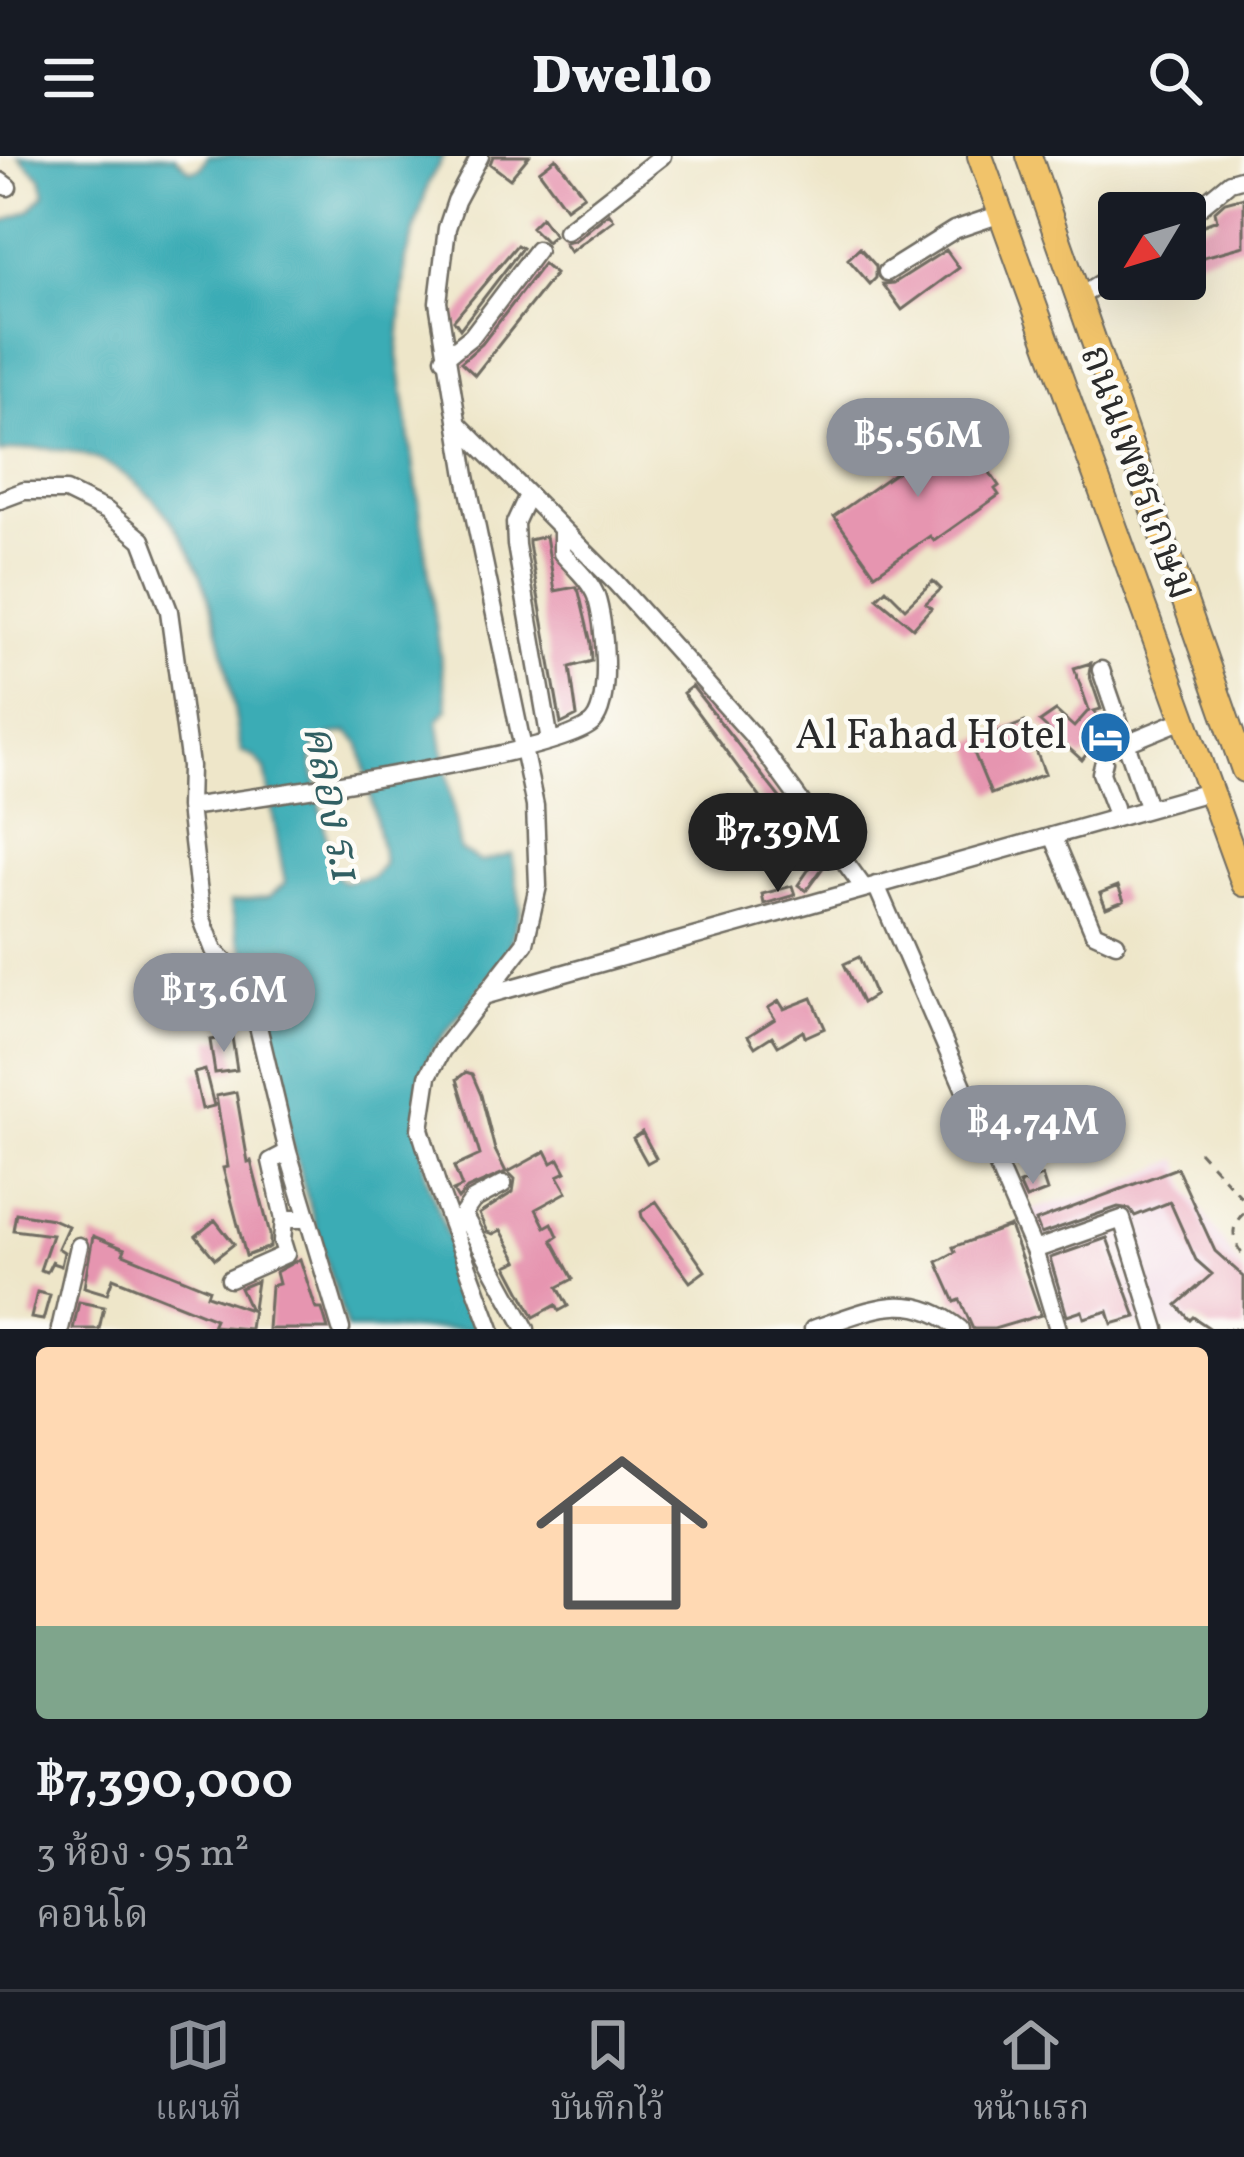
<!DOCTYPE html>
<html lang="th">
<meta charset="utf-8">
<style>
:root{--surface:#171b24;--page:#20242c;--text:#f1f3f6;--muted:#9ea1a6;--line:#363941;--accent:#8c9099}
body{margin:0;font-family:Vollkorn,"Noto Serif Thai",serif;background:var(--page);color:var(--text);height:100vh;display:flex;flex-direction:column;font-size:45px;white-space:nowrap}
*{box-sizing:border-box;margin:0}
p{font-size:39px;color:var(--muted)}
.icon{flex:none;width:66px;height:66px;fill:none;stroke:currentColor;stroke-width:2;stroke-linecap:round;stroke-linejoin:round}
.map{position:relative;height:1173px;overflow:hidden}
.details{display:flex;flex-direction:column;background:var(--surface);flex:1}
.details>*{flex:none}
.needle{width:78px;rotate:232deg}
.controls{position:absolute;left:1098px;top:36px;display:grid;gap:24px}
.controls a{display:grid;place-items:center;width:108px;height:108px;border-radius:12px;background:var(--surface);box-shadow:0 12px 48px #0002;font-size:60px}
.price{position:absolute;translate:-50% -102px;padding:0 27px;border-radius:42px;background:var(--accent);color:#fff;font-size:39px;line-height:78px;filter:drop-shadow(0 3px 6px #0008)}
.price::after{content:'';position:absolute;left:50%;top:72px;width:36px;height:27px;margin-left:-18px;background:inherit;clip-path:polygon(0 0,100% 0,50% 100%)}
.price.selected{background:#222;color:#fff}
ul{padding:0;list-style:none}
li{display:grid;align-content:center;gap:24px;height:636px;padding:0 36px}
li span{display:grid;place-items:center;height:372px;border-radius:12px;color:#555}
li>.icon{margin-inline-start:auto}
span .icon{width:216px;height:216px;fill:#fffc;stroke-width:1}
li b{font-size:51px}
header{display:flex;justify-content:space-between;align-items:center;height:156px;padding:0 36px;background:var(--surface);font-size:54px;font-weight:800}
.menu{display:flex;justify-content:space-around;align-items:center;height:168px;border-top:3px solid var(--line);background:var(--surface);font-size:33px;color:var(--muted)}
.menu a{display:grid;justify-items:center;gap:6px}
.menu .selected{color:var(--accent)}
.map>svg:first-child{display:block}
.built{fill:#f0d0e4}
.water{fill:#3bacb5;stroke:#336c70;stroke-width:3;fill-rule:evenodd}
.building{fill:#e695b0}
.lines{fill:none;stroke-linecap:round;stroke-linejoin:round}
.minor-casing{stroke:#6f6c62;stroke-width:21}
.highway-casing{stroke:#6f6c62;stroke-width:28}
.path{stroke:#6f6c62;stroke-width:3;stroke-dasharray:9 9;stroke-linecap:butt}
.minor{stroke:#fff;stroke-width:16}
.highway{stroke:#f1c36a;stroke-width:24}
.labels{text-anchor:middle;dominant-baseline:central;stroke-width:9;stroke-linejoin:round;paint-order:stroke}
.street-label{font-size:42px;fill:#2b2b2b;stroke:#fdfcf7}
.poi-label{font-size:42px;fill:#2b2b2b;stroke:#fdfcf7;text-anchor:end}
.water-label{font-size:45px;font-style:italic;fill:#315f62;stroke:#fdfcf7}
</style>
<header><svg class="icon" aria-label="menu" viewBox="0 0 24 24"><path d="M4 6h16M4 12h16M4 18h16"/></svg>Dwello<svg class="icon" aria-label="search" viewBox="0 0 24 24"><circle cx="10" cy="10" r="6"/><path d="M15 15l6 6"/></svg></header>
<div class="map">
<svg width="1244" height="1173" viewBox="0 0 1244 1173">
<rect width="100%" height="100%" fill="#fdfcf7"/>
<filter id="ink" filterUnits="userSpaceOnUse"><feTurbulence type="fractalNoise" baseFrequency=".00833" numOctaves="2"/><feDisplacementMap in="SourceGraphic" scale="24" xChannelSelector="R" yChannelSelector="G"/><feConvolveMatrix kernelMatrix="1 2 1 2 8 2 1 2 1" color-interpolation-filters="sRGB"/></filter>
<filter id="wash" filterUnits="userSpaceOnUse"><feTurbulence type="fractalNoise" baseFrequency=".004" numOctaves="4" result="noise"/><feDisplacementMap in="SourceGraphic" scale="48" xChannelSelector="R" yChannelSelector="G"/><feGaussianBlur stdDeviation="2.7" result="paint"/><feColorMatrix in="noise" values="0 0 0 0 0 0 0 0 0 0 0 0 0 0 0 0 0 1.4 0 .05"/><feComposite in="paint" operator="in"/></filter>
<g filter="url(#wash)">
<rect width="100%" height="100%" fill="#eee6c9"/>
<path class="built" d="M 1179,1003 L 1190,1036 L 1244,1118 L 1188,1166 L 1190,1173 L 1063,1166 L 1020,1056 L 1113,1033 Z"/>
<path class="water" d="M 18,0 L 175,0 L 191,15 L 201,12 L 207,0 L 444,0 L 429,25 L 406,103 L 398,198 L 448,553 L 438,564 L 460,694 L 481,706 L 512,698 L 521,752 L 507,798 L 432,894 L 419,927 L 426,1020 L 481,1173 L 347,1173 L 292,991 L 261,830 L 239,783 L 230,746 L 269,741 L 285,727 L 265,614 L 255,602 L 241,595 C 223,491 211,366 109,309 C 77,292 36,288 0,297 L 0,67 L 30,54 L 45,38 L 41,22 ZM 348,576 L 360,588 L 384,707 L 372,721 L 343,726 L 333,717 L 312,604 L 316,587 L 328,580 Z"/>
<g id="blocks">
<path class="building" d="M 493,0 L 529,0 L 510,23 L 490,8 Z
M 556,2 L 584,39 L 566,52 L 539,15 Z
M 1244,41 L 1244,90 L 1193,104 L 1185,76 L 1217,64 L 1215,55 L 1225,46 Z
M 609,57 L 614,64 L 570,96 L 564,87 L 574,85 Z
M 541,61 L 554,79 L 546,86 L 531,71 Z
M 517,89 L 522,92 L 460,173 L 454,164 Z
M 860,92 L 876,110 L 876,122 L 870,128 L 848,103 Z
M 946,94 L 959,112 L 902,154 L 883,128 L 894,127 Z
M 543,108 L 555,118 L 475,219 L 461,206 L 482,188 Z
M 960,273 L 999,330 L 995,333 L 999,339 L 934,385 L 930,380 L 875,418 L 834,360 L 898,315 L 874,295 L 884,284 L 911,306 Z
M 546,380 L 555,435 L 576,431 L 579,436 L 591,487 L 592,505 L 570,511 L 577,560 L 561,568 L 529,388 L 529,384 Z
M 933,425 L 941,433 L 926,447 L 931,452 L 913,472 L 877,442 L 886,433 L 905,452 Z
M 1091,507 L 1089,518 L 1101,553 L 1094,555 L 1107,572 L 1082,604 L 1040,566 L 1056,555 L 1074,571 L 1089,554 L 1074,512 Z
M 692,530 L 798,665 L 816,691 L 812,694 L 827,706 L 806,735 L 798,729 L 811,710 L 683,537 Z
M 1025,566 L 1045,618 L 991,638 L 970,587 Z
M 792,730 L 795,739 L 764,748 L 762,738 Z
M 1118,730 L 1124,745 L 1106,752 L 1100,737 Z
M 859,801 L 875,839 L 862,847 L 844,808 Z
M 812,842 L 825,872 L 805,881 L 803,875 L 778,890 L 772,880 L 755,891 L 748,880 L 775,863 L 768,852 L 779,845 L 784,853 Z
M 232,881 L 237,914 L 215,917 L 210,884 Z
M 205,914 L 214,950 L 202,953 L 194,917 Z
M 466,916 L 472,918 L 481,939 L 495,994 L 506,1016 L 467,1033 L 458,1043 L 453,1035 L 462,1031 L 454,1011 L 480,999 L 457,923 Z
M 236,936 L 248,1006 L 251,1005 L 270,1078 L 270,1091 L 246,1100 L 223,1012 L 228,1011 L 216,940 Z
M 642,976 L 656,1002 L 647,1007 L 633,982 Z
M 546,995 L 552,1007 L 559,1003 L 566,1016 L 558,1020 L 567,1036 L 536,1053 L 545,1071 L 552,1067 L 558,1080 L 552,1084 L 573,1123 L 558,1131 L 568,1150 L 559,1155 L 556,1149 L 534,1161 L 507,1110 L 518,1105 L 501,1074 L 493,1078 L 487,1076 L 479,1058 L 513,1036 L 515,1023 L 508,1016 Z
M 1177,1012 L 1215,1095 L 1244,1121 L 1244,1173 L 1211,1173 L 1193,1161 L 1190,1164 L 1177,1149 L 1212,1118 L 1196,1104 L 1170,1046 L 1135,1060 L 1130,1053 L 1118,1051 L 1041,1078 L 1036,1065 Z
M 1042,1020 L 1047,1035 L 1026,1043 L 1019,1028 Z
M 656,1045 L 705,1115 L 690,1126 L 642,1061 L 641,1056 Z
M 16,1057 L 52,1063 L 68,1070 L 58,1092 L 64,1096 L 61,1110 L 52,1107 L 53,1104 L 47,1116 L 40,1114 L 52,1079 L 13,1074 Z
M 215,1064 L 234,1088 L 215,1103 L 196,1080 Z
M 1010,1070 L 1041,1159 L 994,1173 L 973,1173 L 960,1144 L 955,1146 L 937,1106 L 955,1096 L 953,1091 Z
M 93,1080 L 125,1093 L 123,1098 L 209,1133 L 207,1139 L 250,1154 L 240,1132 L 257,1125 L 250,1173 L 212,1170 L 215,1163 L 113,1122 L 107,1138 L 84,1131 Z
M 1107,1082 L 1136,1161 L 1112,1168 L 1108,1155 L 1084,1162 L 1082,1155 L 1067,1160 L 1050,1102 Z
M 300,1103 L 316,1153 L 322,1153 L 328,1173 L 268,1173 L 271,1130 L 279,1128 L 276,1116 Z
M 37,1136 L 50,1139 L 43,1164 L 31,1162 Z
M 79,1146 L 104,1151 L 99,1173 L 73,1173 Z"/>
</g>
</g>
<g filter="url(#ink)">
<use href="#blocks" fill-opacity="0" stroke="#6f6c62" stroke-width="3"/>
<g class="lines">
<defs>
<path id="minor" d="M 480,0 L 456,45 L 447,72 L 438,146 L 466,320 L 535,650 L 538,730 L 525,787 L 442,894 L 428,920 L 420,973 L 439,1034 L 491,1173
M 0,25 L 8,31
M 1185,63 L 1230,26 L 1244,22
M 566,75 L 662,0
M 887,116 L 954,74 L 1001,58
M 1079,141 L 1119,116
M 444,202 L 472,180 L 537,94
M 458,268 L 615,426 L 753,580 L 864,732
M 528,339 L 515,367 L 516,389 L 550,585
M 0,344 L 24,335 L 66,335 L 107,355 L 142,384 L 169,455 L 190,610 L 189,651 L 202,763 L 214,794 L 232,813 L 252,845 L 288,996 L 341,1173
M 1101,514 L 1146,645
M 1119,590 L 1185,563
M 1104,605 L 1101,617 L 1114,651
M 189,651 C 250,642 563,599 593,566 C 612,545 605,466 596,440 C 590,424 573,410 562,397 L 562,375
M 1053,680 L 1094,777 L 1116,787
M 876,729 L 1034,1094 L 1058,1173
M 487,839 L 1212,635
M 288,996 L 271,1005 L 284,1063 L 307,1063
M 503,1028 L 473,1044 L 463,1058 L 526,1173
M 1034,1094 L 1122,1063 L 1156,1173
M 230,1123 L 286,1098 L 282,1085 L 284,1063
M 60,1173 L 79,1090
M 813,1173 C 869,1155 909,1131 960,1173"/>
<path id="highway" d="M 980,0 L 1244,728
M 1029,0 L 1244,614"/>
</defs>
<use href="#minor" class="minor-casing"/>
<use href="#highway" class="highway-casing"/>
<path class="path" d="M 1199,995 L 1244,1044
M 1244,1057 C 1229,1070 1232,1086 1244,1100"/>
<use href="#minor" class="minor"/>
<use href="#highway" class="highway"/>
</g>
</g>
<defs>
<symbol id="hotel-disc" viewBox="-11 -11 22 22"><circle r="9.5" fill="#1f6fb2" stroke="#fdfcf7"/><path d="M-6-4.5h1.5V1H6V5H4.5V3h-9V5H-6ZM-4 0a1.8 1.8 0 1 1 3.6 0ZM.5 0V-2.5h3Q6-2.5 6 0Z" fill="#fff"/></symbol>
</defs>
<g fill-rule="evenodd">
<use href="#hotel-disc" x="1076" y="552" width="59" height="59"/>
</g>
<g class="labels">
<g class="street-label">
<text transform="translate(1136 317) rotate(70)">ถนนเพชรเกษม</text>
</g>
<g class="poi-label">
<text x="1067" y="581">Al Fahad Hotel</text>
</g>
<g class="water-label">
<text transform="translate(330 648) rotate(79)">คลอง ร.1</text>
</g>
</g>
</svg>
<div class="controls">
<a><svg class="needle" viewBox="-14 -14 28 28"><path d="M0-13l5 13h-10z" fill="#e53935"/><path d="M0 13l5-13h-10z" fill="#9ea1a6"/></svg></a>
</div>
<b class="price" style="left:918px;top:344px">฿5.56M</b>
<b class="price selected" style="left:778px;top:739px">฿7.39M</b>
<b class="price" style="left:224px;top:899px">฿13.6M</b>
<b class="price" style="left:1033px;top:1031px">฿4.74M</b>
</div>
<section class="details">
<ul>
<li><span style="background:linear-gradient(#ffd9b3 75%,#7fa58c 0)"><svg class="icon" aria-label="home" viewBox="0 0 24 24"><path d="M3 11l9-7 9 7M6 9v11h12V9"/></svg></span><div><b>฿7,390,000</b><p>3 ห้อง · 95 m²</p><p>คอนโด</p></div></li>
</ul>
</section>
<nav class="menu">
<a class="selected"><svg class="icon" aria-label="map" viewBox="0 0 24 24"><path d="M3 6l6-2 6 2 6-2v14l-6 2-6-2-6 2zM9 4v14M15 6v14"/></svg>แผนที่</a>
<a><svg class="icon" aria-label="saved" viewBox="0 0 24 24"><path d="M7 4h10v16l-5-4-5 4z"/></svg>บันทึกไว้</a>
<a><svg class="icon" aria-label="home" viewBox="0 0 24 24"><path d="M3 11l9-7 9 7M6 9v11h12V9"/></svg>หน้าแรก</a>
</nav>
